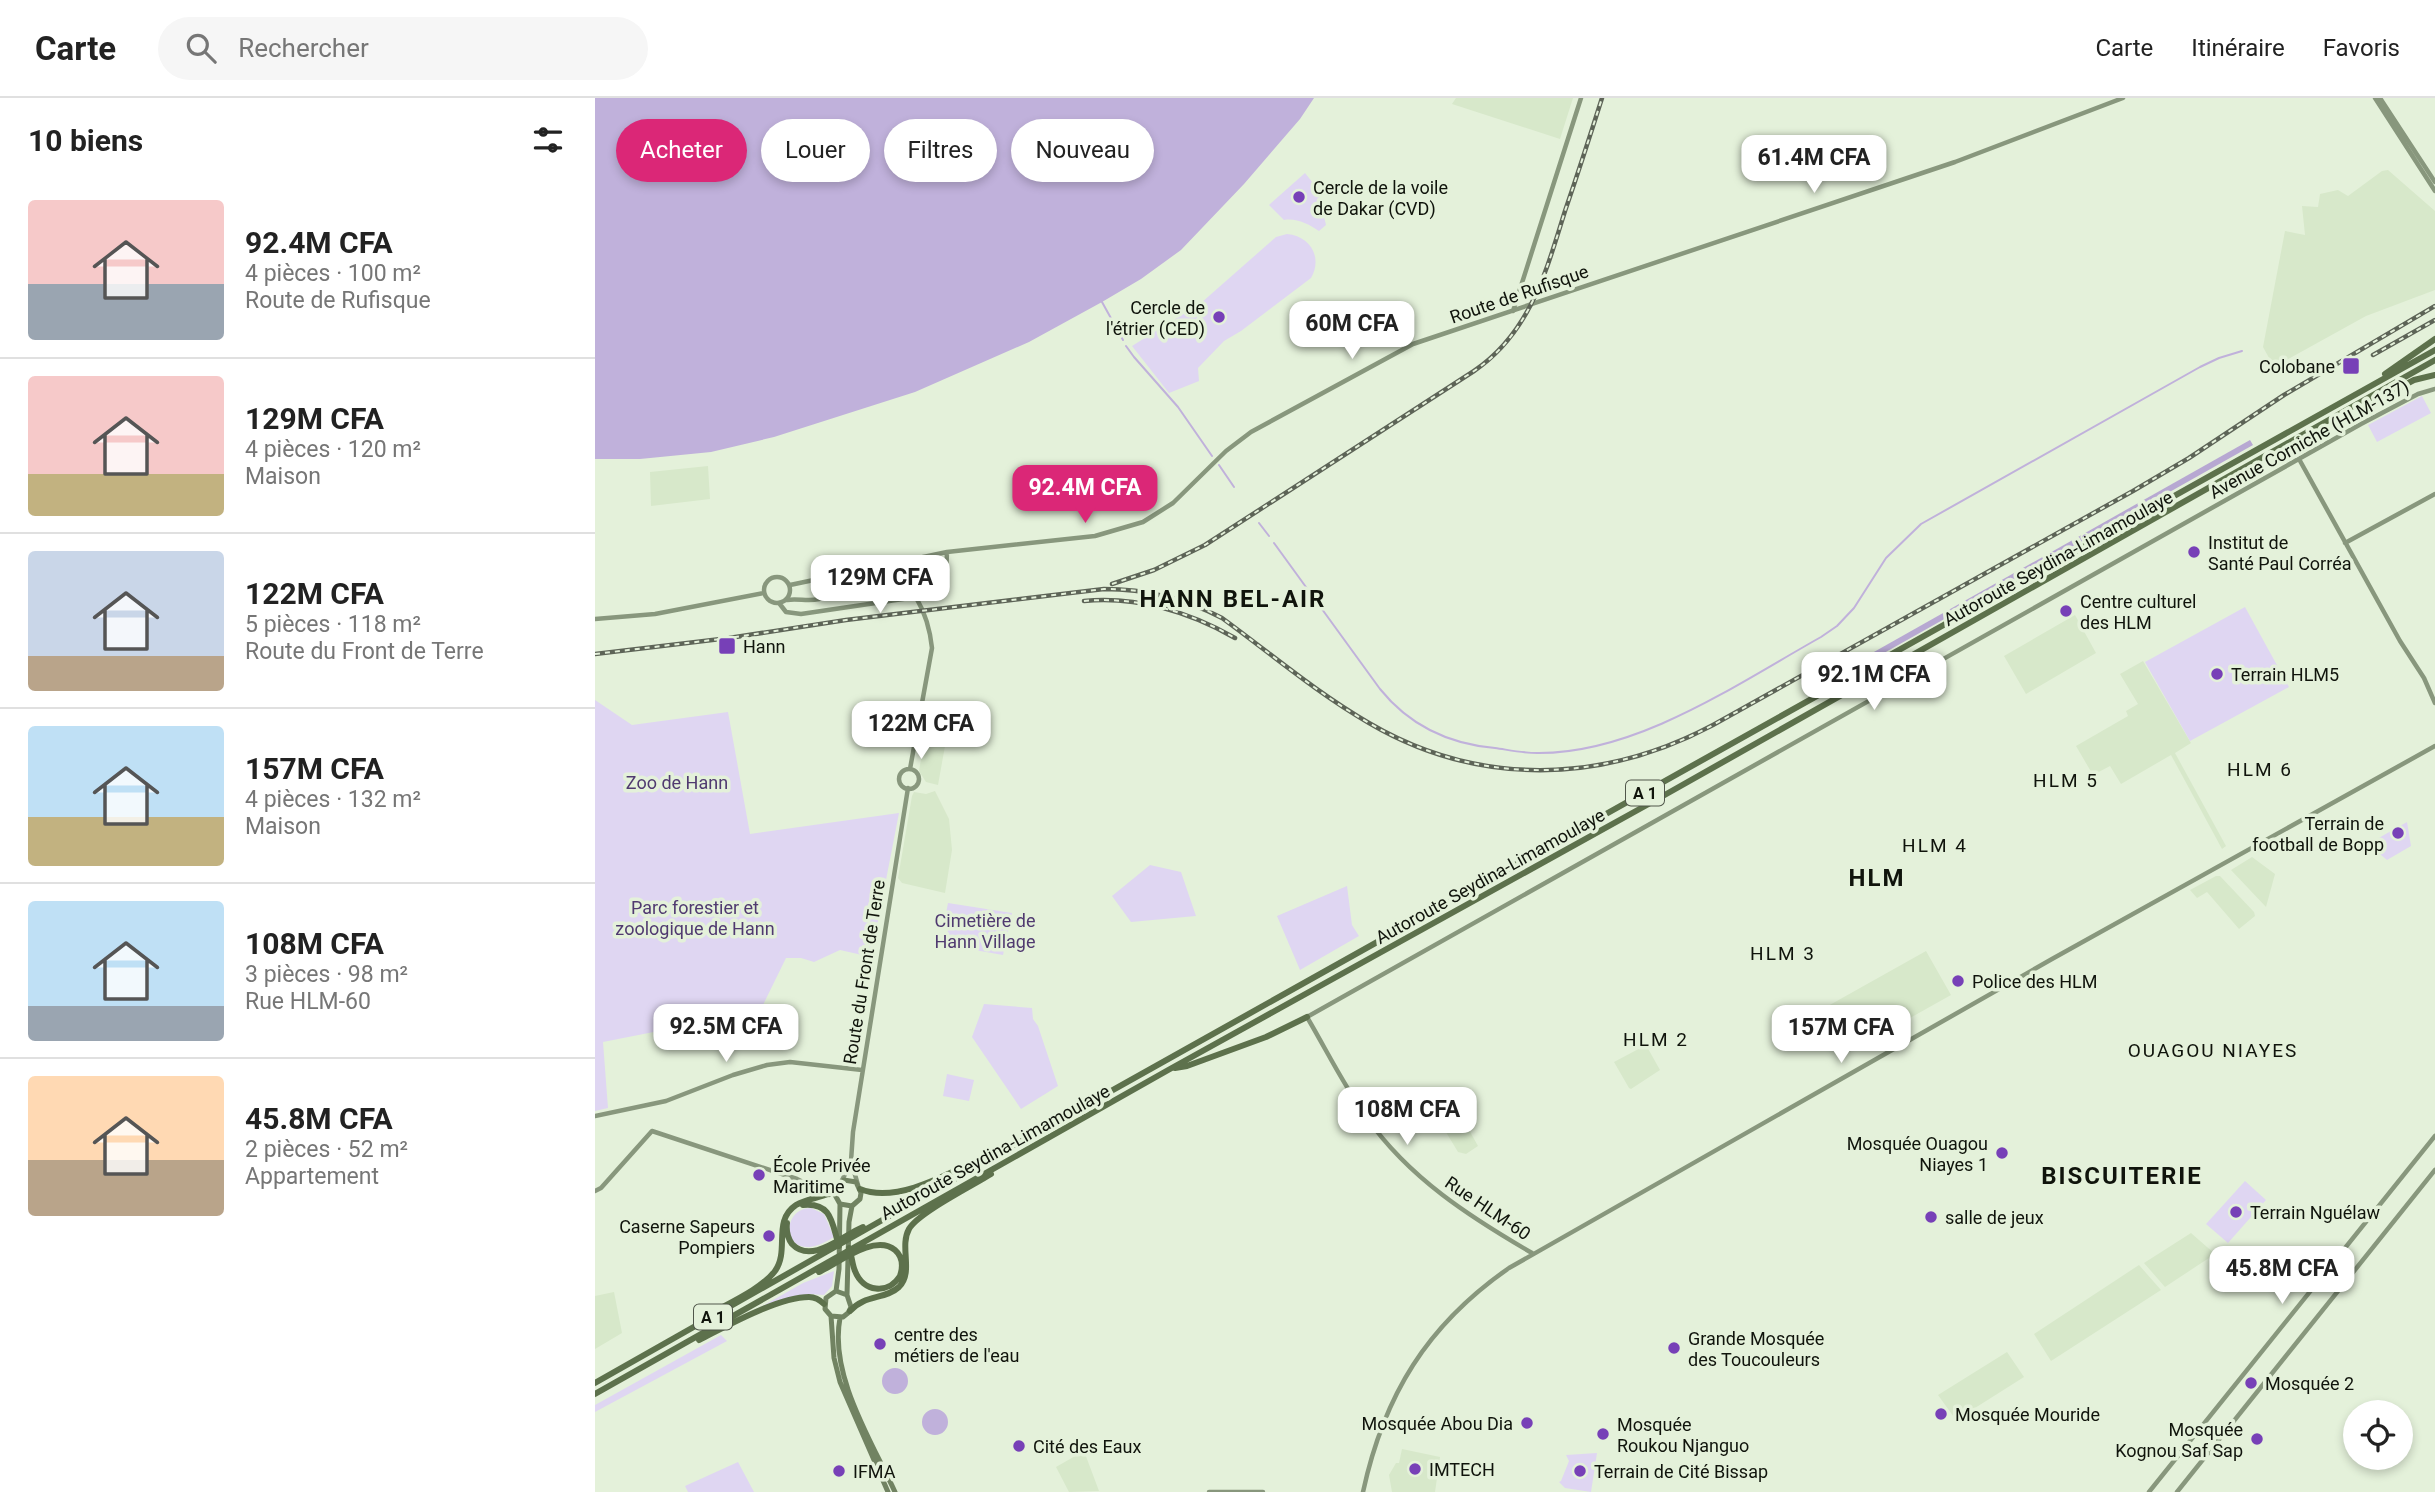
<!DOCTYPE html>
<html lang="fr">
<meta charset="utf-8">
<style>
:root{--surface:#fff;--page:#f6f6f6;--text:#222;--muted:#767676;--line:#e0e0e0;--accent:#db2777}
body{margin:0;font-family:Roboto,sans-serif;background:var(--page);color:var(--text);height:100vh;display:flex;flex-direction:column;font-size:26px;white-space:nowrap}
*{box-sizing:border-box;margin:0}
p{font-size:23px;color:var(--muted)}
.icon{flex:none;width:38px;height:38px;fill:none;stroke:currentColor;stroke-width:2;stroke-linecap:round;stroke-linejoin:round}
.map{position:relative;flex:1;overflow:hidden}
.drawer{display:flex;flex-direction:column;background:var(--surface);width:595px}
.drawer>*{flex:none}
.guide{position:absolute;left:21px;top:21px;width:665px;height:63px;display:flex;gap:14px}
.controls{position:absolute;left:1748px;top:1302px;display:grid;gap:14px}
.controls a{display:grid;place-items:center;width:70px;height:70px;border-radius:50%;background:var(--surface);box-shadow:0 4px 10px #0003;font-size:35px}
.price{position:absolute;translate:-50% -60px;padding:0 16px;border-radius:14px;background:#fff;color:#222;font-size:23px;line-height:46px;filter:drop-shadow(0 2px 4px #0008)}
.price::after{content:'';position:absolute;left:50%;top:42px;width:21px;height:16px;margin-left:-10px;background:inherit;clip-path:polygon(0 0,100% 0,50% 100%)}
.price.selected{background:var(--accent);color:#fff}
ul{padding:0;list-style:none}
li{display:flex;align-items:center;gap:21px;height:175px;padding:0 28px}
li+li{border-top:2px solid var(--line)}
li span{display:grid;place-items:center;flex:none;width:196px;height:140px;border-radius:7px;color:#555}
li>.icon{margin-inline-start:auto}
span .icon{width:84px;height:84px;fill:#fffc;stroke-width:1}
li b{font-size:30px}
h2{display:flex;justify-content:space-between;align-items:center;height:84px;padding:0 28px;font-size:30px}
.tag{padding:0 24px;border-radius:32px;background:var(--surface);box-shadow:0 4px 10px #0003;font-size:24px;line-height:63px}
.tag.selected{background:var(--accent);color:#fff}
header{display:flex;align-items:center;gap:42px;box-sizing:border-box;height:98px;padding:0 35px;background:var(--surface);border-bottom:2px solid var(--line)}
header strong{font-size:33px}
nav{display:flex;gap:38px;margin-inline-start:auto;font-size:24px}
.search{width:490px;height:63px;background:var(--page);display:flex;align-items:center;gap:18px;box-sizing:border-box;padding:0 24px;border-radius:38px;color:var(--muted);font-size:26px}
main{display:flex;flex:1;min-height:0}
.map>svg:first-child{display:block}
.built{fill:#d7e8ca}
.green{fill:#dfd6f2}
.forest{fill:#b7a8d2}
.water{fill:#c0b1db}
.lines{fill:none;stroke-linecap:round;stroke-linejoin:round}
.stream{stroke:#c0b1db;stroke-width:2}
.secondary{stroke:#88977d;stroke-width:4.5}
.primary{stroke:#718362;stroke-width:5}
.highway{stroke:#5d714c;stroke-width:6}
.rail-casing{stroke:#5d6457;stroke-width:4.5}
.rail{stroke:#e4f1da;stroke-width:2;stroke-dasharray:5;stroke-linecap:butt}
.poi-dot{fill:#7740b7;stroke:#e4f1da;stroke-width:2.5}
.labels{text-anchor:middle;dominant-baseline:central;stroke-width:7;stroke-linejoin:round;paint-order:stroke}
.shield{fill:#e4f1da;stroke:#50564a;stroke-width:2}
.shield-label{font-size:16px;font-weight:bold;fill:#10140c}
.poi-label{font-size:18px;fill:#10140c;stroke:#e4f1da;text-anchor:start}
.street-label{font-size:18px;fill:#10140c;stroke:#e4f1da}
.park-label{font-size:18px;fill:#503a70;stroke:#e4f1da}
.neighbourhood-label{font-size:19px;letter-spacing:2px;fill:#10140c;stroke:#e4f1da}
.district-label{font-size:24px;font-weight:bold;letter-spacing:2px;fill:#10140c;stroke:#e4f1da}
</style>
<header>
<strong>Carte</strong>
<div class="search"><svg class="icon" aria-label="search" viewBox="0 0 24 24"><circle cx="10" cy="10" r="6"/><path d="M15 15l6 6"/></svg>Rechercher</div>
<nav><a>Carte</a><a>Itinéraire</a><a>Favoris</a></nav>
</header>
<main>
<section class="drawer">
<h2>10 biens<svg class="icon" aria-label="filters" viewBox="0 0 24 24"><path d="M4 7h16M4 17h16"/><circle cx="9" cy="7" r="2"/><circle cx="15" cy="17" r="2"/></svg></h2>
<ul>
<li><span style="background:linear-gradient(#f6c9c9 60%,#9aa5b1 0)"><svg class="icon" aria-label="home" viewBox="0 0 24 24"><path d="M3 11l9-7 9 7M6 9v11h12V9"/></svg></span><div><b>92.4M CFA</b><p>4 pièces · 100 m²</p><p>Route de Rufisque</p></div></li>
<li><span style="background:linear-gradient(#f6c9c9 70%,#c2b280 0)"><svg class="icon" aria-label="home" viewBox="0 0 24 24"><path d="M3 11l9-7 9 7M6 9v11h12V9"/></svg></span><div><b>129M CFA</b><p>4 pièces · 120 m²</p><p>Maison</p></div></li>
<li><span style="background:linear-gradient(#c9d6e8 75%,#b9a48a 0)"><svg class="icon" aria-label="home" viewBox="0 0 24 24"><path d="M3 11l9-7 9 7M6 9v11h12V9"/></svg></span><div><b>122M CFA</b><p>5 pièces · 118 m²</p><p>Route du Front de Terre</p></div></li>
<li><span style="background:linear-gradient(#bfe0f5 65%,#c2b280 0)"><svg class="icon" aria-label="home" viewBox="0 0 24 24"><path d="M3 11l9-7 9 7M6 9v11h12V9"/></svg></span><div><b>157M CFA</b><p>4 pièces · 132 m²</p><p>Maison</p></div></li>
<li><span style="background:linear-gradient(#bfe0f5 75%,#9aa5b1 0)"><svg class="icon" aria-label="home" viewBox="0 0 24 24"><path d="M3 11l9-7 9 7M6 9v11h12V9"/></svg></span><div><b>108M CFA</b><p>3 pièces · 98 m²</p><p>Rue HLM-60</p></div></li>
<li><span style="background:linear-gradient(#ffd9b3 60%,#b9a48a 0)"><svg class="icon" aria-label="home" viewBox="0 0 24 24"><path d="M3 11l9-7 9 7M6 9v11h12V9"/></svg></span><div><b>45.8M CFA</b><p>2 pièces · 52 m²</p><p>Appartement</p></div></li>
</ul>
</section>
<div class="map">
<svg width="1840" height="1394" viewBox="0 0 1840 1394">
<rect width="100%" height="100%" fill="#e4f1da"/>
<path class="built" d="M 861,0 L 978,0 L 965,41 L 857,6 Z
M 1793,72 L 1840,113 L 1840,192 L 1771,218 L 1679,269 L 1668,249 L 1690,133 L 1710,137 L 1707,108 L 1723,109 L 1725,96 L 1743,92 L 1753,98 L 1787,73 Z
M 113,368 L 115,401 L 56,408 L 55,374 Z
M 1480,517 L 1501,555 L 1431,596 L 1409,558 Z
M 1548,563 L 1596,645 L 1580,655 L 1631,748 L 1627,751 L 1576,657 L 1526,686 L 1515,668 L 1498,677 L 1481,648 L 1533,618 L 1531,613 L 1543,606 L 1525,576 Z
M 329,644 L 350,648 L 343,687 L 331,684 L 324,673 Z
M 340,693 L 354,721 L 357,752 L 350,795 L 307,785 L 303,780 L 317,698 L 319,694 L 331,696 Z
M 1657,759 L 1680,776 L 1671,809 L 1636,772 Z
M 1621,778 L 1625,778 L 1659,814 L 1660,818 L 1644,831 L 1612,794 L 1602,800 L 1595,792 Z
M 1331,853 L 1356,897 L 1249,957 L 1224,913 Z
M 1051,947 L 1065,972 L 1036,991 L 1034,990 L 1019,964 Z
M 859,1005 L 883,1048 L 871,1056 L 863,1054 L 840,1016 Z
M 1596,1135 L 1620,1156 L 1570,1189 L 1549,1165 Z
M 1544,1167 L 1566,1192 L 1456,1263 L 1439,1236 Z
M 19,1194 L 27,1235 L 0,1251 L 0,1198 Z
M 1412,1254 L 1429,1279 L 1361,1322 L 1343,1297 Z
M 807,1351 L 845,1359 L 840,1394 L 797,1394 L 794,1377 L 801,1365 L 804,1365 Z
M 489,1353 L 504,1393 L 474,1394 L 461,1369 Z"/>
<path class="green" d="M 710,75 L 722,90 L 731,127 L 724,133 C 713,126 702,120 689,122 L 674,107 Z
M 692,136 C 715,138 728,159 716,180 L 646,233 L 629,243 L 603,270 L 604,283 L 574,295 L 537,248 L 606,205 L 681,139 Z
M 1827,298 L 1836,315 L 1782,344 L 1773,327 Z
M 1650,509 L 1694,589 L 1595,643 L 1550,564 Z
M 0,602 L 37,627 L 133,614 L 155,736 L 304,715 L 276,859 L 245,852 L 219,864 L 206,860 L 191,860 L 165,913 L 8,944 L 13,1010 L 0,1013 Z
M 1812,724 L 1816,748 L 1792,762 L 1773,746 Z
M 555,767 L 586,774 L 601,818 L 536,824 L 517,798 Z
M 752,788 L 757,827 L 764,838 L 705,872 L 682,818 Z
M 353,805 L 417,815 L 408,857 L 351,847 L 353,831 L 348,830 Z
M 389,906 L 437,910 L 438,921 L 443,928 L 463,988 L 426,1011 L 377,939 Z
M 352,976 L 379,982 L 374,1003 L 348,998 Z
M 1650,1083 L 1671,1102 L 1633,1145 L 1611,1126 Z
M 216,1110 L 229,1116 L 239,1139 C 187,1173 182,1110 216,1110 Z
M 239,1173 L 237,1188 L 229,1197 L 214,1196 L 162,1211 L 208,1185 Z
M 126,1237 L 132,1243 L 0,1314 L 0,1307 Z
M 1002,1355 L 996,1394 L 970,1390 L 964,1384 L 966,1383 L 974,1363 L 971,1357 Z
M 143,1364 L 159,1394 L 93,1394 L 90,1388 Z"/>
<path class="forest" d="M 1655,342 L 1658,347 L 1234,586 L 1231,581 Z"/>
<path class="water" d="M 0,0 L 719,0 L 705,21 L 649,86 L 586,152 L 546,181 L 507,204 L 434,244 L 320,294 L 179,339 L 116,354 L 45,361 L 0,361 Z
M287 1283a13 13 0 1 1 26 0a13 13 0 1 1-26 0Z
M327 1324a13 13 0 1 1 26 0a13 13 0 1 1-26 0Z"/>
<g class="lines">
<path class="stream" d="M 507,204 L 528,242
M 531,248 L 539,259 L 583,309 L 617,358
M 624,367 L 639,389
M 664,425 L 674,438
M 679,445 L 785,591 C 814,627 854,646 900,650 C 914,652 928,655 942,655 C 1042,656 1142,586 1226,539 L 1242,528 L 1259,510 L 1291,460 L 1326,426 L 1605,269 L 1624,260 L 1647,253"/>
<path class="secondary" d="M 1780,0 L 1840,93
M 1785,0 L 1840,84
M 918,213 L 986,0
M 1704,361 L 1805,543 L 1829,580 L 1840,605
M 1750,445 L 1840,396
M169 492a13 13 0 1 1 26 0a13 13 0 1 1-26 0Z
M 195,487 L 352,454 L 500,438 L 548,424 L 578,405 L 631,353 L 656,334 L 818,246 L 1360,64 L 1528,0
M 192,502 C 203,500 213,504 224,501 C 243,495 260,483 280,479 C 318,470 334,522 337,550 L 315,671
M 184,505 L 191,514 L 206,516 L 335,497 C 353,488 351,472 352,454
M 0,521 L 60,516 L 169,495
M304 681a10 10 0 1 1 20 0a10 10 0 1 1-20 0Z
M 0,1018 L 71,1003 L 138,977 L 172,967 L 195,964 L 267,972
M 246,1084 L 255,1067
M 263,1087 L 256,1063 L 258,1034 L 313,690
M 0,1093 L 6,1090 L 57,1033 L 202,1081 L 234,1097
M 937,1155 C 875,1119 814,1080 772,1020 C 749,988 732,953 712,919 L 1766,326 L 1823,296 L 1840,291
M 614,1394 L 668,1394
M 768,1394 C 789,1297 832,1227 914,1170 L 1457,861 L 1840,648
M 1554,1394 L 1840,1038
M 1582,1394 L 1840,1072"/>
<path class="primary" d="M 241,1193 L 244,1171 L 245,1106
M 252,1197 L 241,1193 L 231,1200 L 230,1211 L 236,1218 L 248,1219 L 253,1215 L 256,1209 L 252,1197 L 254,1124 L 257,1108 L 265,1101 L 266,1095 L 261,1084 L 249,1082 L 241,1089 L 240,1097 L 245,1106 L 257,1108
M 236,1218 L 239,1260 L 245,1284 L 293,1394
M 245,1220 C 234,1277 277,1344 300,1394"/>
<path class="highway" d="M 1790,276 L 1840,241
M 1765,310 L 1819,282 L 1840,277
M 580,970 L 592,968 L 671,939 L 712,919
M 265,1091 C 305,1107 361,1071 397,1055
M 208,1107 C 238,1104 237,1127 244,1148
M 192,1125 C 191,1133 192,1139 197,1146 C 217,1167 248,1137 268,1129
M 224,1174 C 243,1165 280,1135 300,1152 C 308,1159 308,1169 305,1178 C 293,1197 268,1194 260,1173 C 257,1166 257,1158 254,1150
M 255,1213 C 270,1196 290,1202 304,1189 C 319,1174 304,1149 314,1131 C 323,1115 377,1088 396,1076
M 106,1221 C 127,1208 166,1192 180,1173 C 195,1152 177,1123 201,1107 C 211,1101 223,1100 233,1096
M 104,1242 C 132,1228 183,1199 214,1199 C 221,1199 225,1202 229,1206
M 0,1285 L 416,1049 L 1840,252
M 0,1296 L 575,971 L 1059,703 L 1840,262"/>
<defs>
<path id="rail" d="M 1778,257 L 1840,222
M 517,486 L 559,472 L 610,447 L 879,273 C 935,235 951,174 970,113 C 983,75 995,38 1007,0
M 489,503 C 542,498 595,514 640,540
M 0,556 L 134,540 L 251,522 L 509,491 C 552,491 589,500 627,520 C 675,555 722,595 774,625 C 883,689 1007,686 1118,627 L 1538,393 L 1594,360 L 1689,297 L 1840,208"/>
</defs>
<use href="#rail" class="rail-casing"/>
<use href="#rail" class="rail"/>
</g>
<g class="poi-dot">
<circle cx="704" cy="99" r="7"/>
<circle cx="624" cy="219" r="7"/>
<rect x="1747" y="259" width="18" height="18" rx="3.5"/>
<circle cx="1599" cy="454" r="7"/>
<circle cx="1471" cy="513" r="7"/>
<rect x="123" y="539" width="18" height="18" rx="3.5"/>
<circle cx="1622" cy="576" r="7"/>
<circle cx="1803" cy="735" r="7"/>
<circle cx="1363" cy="883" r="7"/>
<circle cx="1407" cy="1055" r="7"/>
<circle cx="164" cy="1077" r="7"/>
<circle cx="1641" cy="1114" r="7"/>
<circle cx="1336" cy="1119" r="7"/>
<circle cx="174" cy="1138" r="7"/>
<circle cx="285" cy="1246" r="7"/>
<circle cx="1079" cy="1250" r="7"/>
<circle cx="1656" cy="1285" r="7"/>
<circle cx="1346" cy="1316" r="7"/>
<circle cx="932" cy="1325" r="7"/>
<circle cx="1008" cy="1336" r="7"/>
<circle cx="1662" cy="1341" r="7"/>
<circle cx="424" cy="1348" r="7"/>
<circle cx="820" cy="1371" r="7"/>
<circle cx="244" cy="1373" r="7"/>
<circle cx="985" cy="1373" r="7"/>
</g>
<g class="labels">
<g class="shield">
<rect x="1031" y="682.5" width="38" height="25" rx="5"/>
<rect x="99" y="1206.5" width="38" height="25" rx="5"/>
</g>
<g class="shield-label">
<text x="1050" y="695">A 1</text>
<text x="118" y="1219">A 1</text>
</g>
<g class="poi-label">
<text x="718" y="89">Cercle de la voile<tspan x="718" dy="21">de Dakar (CVD)</tspan></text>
<text x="610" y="209" text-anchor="end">Cercle de<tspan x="610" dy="21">l'étrier (CED)</tspan></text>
<text x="1740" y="268" text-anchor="end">Colobane</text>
<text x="1613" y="444">Institut de<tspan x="1613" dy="21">Santé Paul Corréa</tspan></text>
<text x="1485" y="503">Centre culturel<tspan x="1485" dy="21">des HLM</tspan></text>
<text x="148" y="548">Hann</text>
<text x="1636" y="576">Terrain HLM5</text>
<text x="1789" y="725" text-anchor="end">Terrain de<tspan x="1789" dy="21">football de Bopp</tspan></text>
<text x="1377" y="883">Police des HLM</text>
<text x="1393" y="1045" text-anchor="end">Mosquée Ouagou<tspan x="1393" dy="21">Niayes 1</tspan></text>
<text x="178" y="1067">École Privée<tspan x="178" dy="21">Maritime</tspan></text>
<text x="1655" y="1114">Terrain Nguélaw</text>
<text x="1350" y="1119">salle de jeux</text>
<text x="160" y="1128" text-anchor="end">Caserne Sapeurs<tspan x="160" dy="21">Pompiers</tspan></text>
<text x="299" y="1236">centre des<tspan x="299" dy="21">métiers de l'eau</tspan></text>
<text x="1093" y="1240">Grande Mosquée<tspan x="1093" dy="21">des Toucouleurs</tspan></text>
<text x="1670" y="1285">Mosquée 2</text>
<text x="1360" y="1316">Mosquée Mouride</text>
<text x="918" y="1325" text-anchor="end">Mosquée Abou Dia</text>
<text x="1022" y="1326">Mosquée<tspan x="1022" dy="21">Roukou Njanguo</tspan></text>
<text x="1648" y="1331" text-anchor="end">Mosquée<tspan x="1648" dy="21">Kognou Saf Sap</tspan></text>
<text x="438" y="1348">Cité des Eaux</text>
<text x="834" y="1371">IMTECH</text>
<text x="258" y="1373">IFMA</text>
<text x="999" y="1373">Terrain de Cité Bissap</text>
</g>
<g class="street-label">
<text transform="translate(924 196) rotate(-19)">Route de Rufisque</text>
<text transform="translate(1714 341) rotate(-29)">Avenue Corniche (HLM-137)</text>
<text transform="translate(1463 460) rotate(-29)">Autoroute Seydina-Limamoulaye</text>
<text transform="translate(895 778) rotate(-29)">Autoroute Seydina-Limamoulaye</text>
<text transform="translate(269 874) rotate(-81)">Route du Front de Terre</text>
<text transform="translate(400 1054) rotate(-29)">Autoroute Seydina-Limamoulaye</text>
<text transform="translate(893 1110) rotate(34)">Rue HLM-60</text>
</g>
<g class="park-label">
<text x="82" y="684">Zoo de Hann</text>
<text x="100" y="809">Parc forestier et<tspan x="100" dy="21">zoologique de Hann</tspan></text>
<text x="390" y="822">Cimetière de<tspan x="390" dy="21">Hann Village</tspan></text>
</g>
<g class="neighbourhood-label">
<text x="1665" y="671">HLM 6</text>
<text x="1471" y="682">HLM 5</text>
<text x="1340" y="747">HLM 4</text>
<text x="1188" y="855">HLM 3</text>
<text x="1061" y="941">HLM 2</text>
<text x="1618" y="952">OUAGOU NIAYES</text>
</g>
<g class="district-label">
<text x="638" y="501">HANN BEL-AIR</text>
<text x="1282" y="780">HLM</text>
<text x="1527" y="1078">BISCUITERIE</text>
</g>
</g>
</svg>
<div class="controls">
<a><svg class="icon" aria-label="locate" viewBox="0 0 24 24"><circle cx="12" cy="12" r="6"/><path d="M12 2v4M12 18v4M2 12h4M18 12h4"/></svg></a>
</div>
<b class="price" style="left:1219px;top:97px">61.4M CFA</b>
<b class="price" style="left:757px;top:263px">60M CFA</b>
<b class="price selected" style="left:490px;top:427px">92.4M CFA</b>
<b class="price" style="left:285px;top:517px">129M CFA</b>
<b class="price" style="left:1279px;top:614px">92.1M CFA</b>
<b class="price" style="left:326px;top:663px">122M CFA</b>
<b class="price" style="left:131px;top:966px">92.5M CFA</b>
<b class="price" style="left:1246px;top:967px">157M CFA</b>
<b class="price" style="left:812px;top:1049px">108M CFA</b>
<b class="price" style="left:1687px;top:1208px">45.8M CFA</b>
<div class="guide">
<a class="tag selected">Acheter</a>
<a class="tag">Louer</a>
<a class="tag">Filtres</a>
<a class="tag">Nouveau</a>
</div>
</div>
</main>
